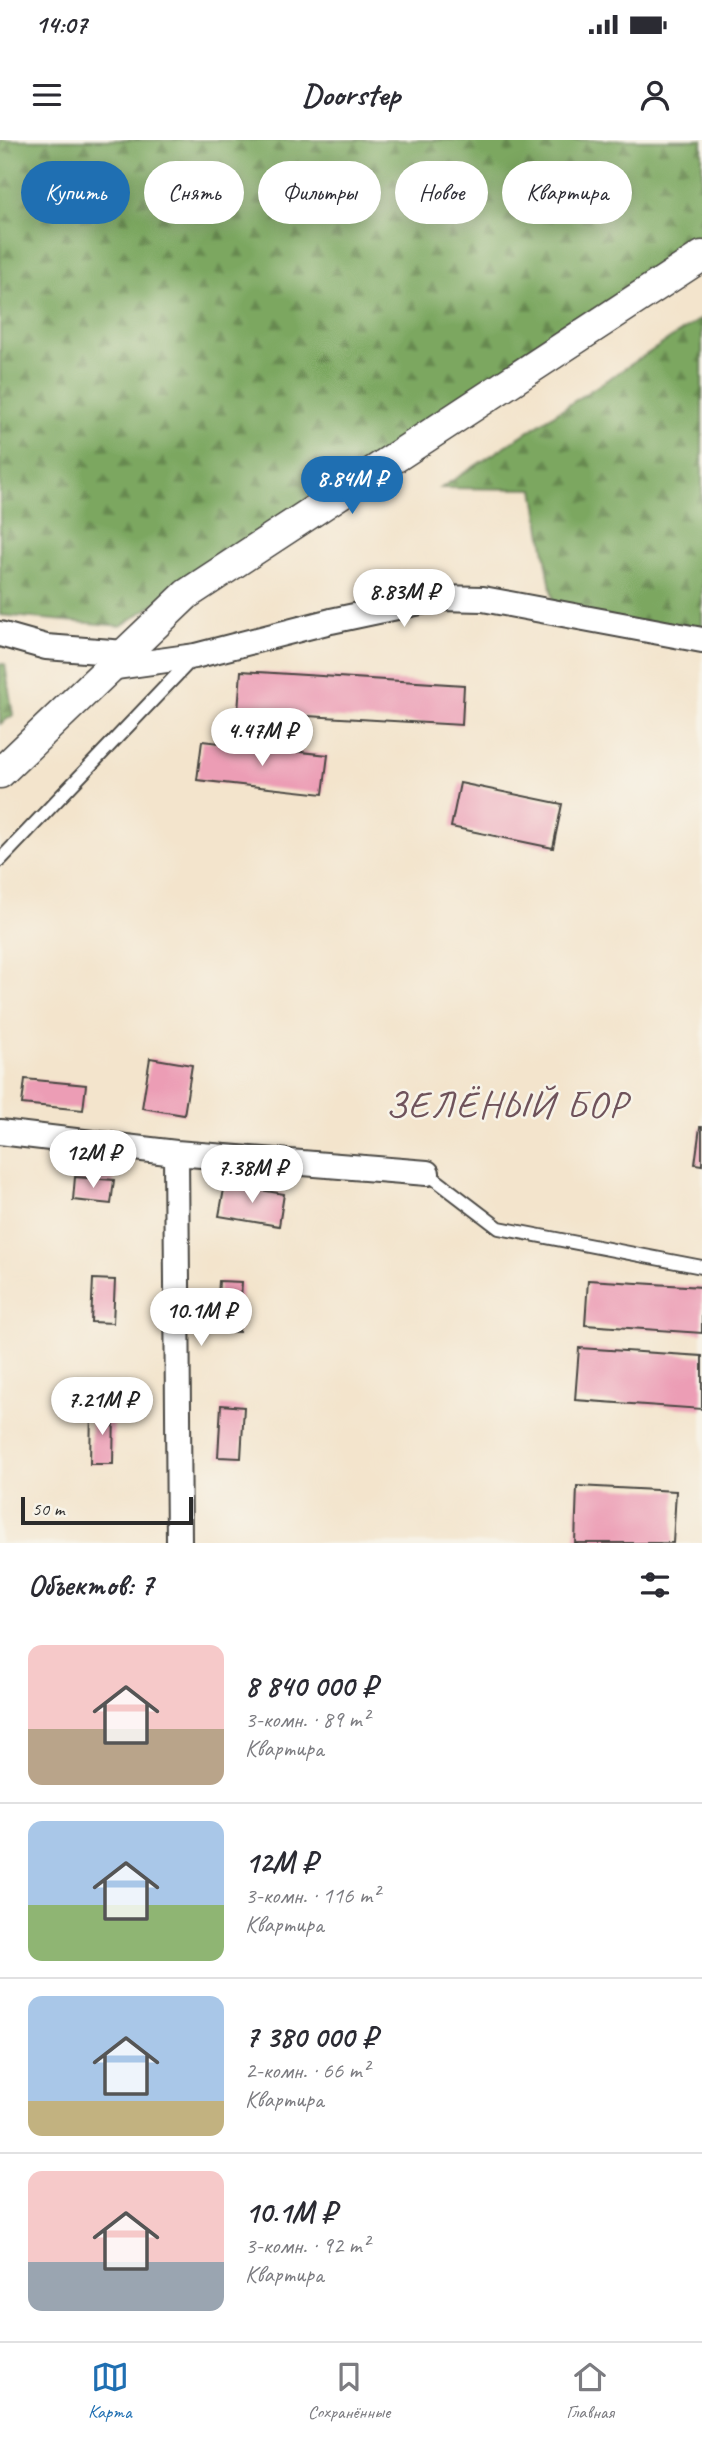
<!DOCTYPE html>
<html lang="ru">
<meta charset="utf-8">
<style>
:root{--surface:#fff;--page:#f2f2f3;--text:#2b2b33;--muted:#7c7c81;--line:#e1e1e2;--accent:#1f6fb2}
body{margin:0;font-family:Caveat,sans-serif;background:var(--page);color:var(--text);height:100vh;display:flex;flex-direction:column;font-size:26px;white-space:nowrap}
*{box-sizing:border-box;margin:0}
p{font-size:23px;color:var(--muted)}
.icon{flex:none;width:38px;height:38px;fill:none;stroke:currentColor;stroke-width:2;stroke-linecap:round;stroke-linejoin:round}
.map{position:relative;height:1403px;overflow:hidden}
.sheet{display:flex;flex-direction:column;background:var(--surface);flex:1}
.sheet>*{flex:none}
.hud{position:absolute;left:21px;top:21px;width:662px;height:63px;display:flex;gap:14px}
.scale{position:absolute;left:21px;bottom:18px;width:172px;box-sizing:border-box;padding-left:7px;border:4px solid #2b2b2b;border-top:0;font-size:19px;line-height:24px;white-space:nowrap;color:#2b2b2b;-webkit-text-stroke:5px #f7f3e8;paint-order:stroke}
.price{position:absolute;translate:-50% -60px;padding:0 16px;border-radius:24px;background:#fff;color:#222;font-size:23px;line-height:46px;filter:drop-shadow(0 2px 4px #0008)}
.price::after{content:'';position:absolute;left:50%;top:42px;width:21px;height:16px;margin-left:-10px;background:inherit;clip-path:polygon(0 0,100% 0,50% 100%)}
.price.on{background:var(--accent);color:#fff}
ul{padding:0;list-style:none}
li{display:flex;align-items:center;gap:21px;height:175px;padding:0 28px}
li+li{border-top:2px solid var(--line)}
li span{display:grid;place-items:center;flex:none;width:196px;height:140px;border-radius:14px;color:#555}
li>.icon{margin-inline-start:auto}
span .icon{width:84px;height:84px;fill:#fffc;stroke-width:1}
li b{font-size:30px}
h2{display:flex;justify-content:space-between;align-items:center;height:84px;padding:0 28px;font-size:30px}
.tag{padding:0 24px;border-radius:32px;background:var(--surface);box-shadow:0 4px 18px #0003;font-size:24px;line-height:63px}
.tag.on{background:var(--accent);color:#fff}
.status{display:flex;justify-content:space-between;align-items:center;height:49px;padding:0 35px;background:var(--surface);direction:ltr}
.status svg{height:19px;fill:currentColor}
header{display:flex;justify-content:space-between;align-items:center;height:91px;padding:0 28px;background:var(--surface);font-size:32px;font-weight:700}
.menu{display:flex;justify-content:space-around;align-items:center;height:98px;border-top:2px solid var(--line);background:var(--surface);font-size:19px;color:var(--muted)}
.menu a{display:grid;justify-items:center;gap:4px}
.menu .on{color:var(--accent)}
.map>svg:first-child{display:block}
.forest{fill:url(#forest-firs);stroke:#546946;stroke-width:2}
.building{fill:#ec9db5}
.lines{fill:none;stroke-linecap:round;stroke-linejoin:round}
.service-casing{stroke:#494743;stroke-width:16}
.minor-casing{stroke:#494743;stroke-width:28}
.tertiary-casing{stroke:#494743;stroke-width:33}
.service{stroke:#fff;stroke-width:12}
.minor{stroke:#fff;stroke-width:24}
.tertiary{stroke:#fff;stroke-width:30}
.labels{text-anchor:middle;dominant-baseline:central;stroke-width:5;stroke-linejoin:round;paint-order:stroke}
.quarter-label{font-size:38px;letter-spacing:2px;fill:#6f535b;stroke:#f7f3e8}
</style>
<div class="status"><b>14:07</b><svg viewBox="0 0 49 12"><path d="M0 12V9h3v3zM5 12V6h3v6zM10 12V3h3v9zM15 12V0h3v12zM26 1h20v11H26zM47 4h2v5h-2z"/></svg></div>
<header><svg class="icon" aria-label="menu" viewBox="0 0 24 24"><path d="M4 6h16M4 12h16M4 18h16"/></svg>Doorstep<svg class="icon" aria-label="person" viewBox="0 0 24 24"><circle cx="12" cy="8" r="4"/><path d="M4 21q1-7 8-7t8 7"/></svg></header>
<div class="map">
<svg width="702" height="1403" viewBox="0 0 702 1403">
<defs>
<pattern id="forest-firs" width="22" height="20" patternUnits="userSpaceOnUse" patternTransform="scale(1.75)"><rect width="22" height="20" fill="#7ca760"/><path d="M5 1l3.5 6h-7zM16 11l3.5 6h-7z" fill="#66884f"/></pattern>
</defs>
<rect width="100%" height="100%" fill="#f7f3e8"/>
<filter id="ink" filterUnits="userSpaceOnUse"><feTurbulence type="fractalNoise" baseFrequency=".0143" numOctaves="2"/><feDisplacementMap in="SourceGraphic" scale="14" xChannelSelector="R" yChannelSelector="G"/><feConvolveMatrix kernelMatrix="1 2 1 2 8 2 1 2 1" color-interpolation-filters="sRGB"/></filter>
<filter id="wash" filterUnits="userSpaceOnUse"><feTurbulence type="fractalNoise" baseFrequency=".00686" numOctaves="4" result="noise"/><feDisplacementMap in="SourceGraphic" scale="28" xChannelSelector="R" yChannelSelector="G"/><feGaussianBlur stdDeviation="1.57" result="paint"/><feColorMatrix in="noise" values="0 0 0 0 0 0 0 0 0 0 0 0 0 0 0 0 0 1.4 0 .05"/><feComposite in="paint" operator="in"/></filter>
<g filter="url(#wash)">
<rect width="100%" height="100%" fill="#f3e4cc"/>
<path class="forest" d="M 0,0 L 702,0 L 702,102 L 121,486 L 0,475 Z
M 702,178 L 702,497 L 554,466 L 534,349 L 441,348 Z
M 0,524 L 5,524 L 13,575 L 0,584 Z"/>
<g id="blocks">
<path class="building" d="M 241,531 L 464,545 L 462,585 L 238,572 Z
M 202,601 L 328,615 L 323,654 L 197,640 Z
M 460,643 L 562,664 L 553,708 L 451,687 Z
M 150,918 L 192,925 L 184,975 L 142,968 Z
M 25,939 L 86,945 L 83,970 L 22,964 Z
M 700,987 L 702,987 L 702,1025 L 695,1024 Z
M 75,1037 L 114,1040 L 111,1064 L 73,1060 Z
M 225,1044 L 284,1054 L 279,1086 L 219,1076 Z
M 93,1139 L 115,1140 L 113,1183 L 91,1182 Z
M 588,1140 L 702,1147 L 702,1193 L 585,1185 Z
M 219,1141 L 242,1142 L 239,1192 L 216,1191 Z
M 579,1208 L 702,1216 L 702,1269 L 575,1260 Z
M 221,1265 L 244,1267 L 241,1318 L 218,1317 Z
M 91,1269 L 114,1270 L 113,1324 L 90,1324 Z
M 577,1346 L 676,1351 L 673,1403 L 575,1403 Z"/>
</g>
</g>
<g filter="url(#ink)">
<use href="#blocks" fill-opacity="0" stroke="#494743" stroke-width="2"/>
<g class="lines">
<defs>
<path id="service" d="M 0,720 L 192,519
M 427,1033 L 499,1088 L 702,1127"/>
<path id="minor" d="M 0,494 L 46,507 L 125,513
M 109,528 L 195,516 L 331,481 L 439,458 L 483,459 L 702,500
M 0,992 L 176,1013 L 427,1033
M 176,1013 L 179,1403"/>
<path id="tertiary" d="M 0,633 L 187,454 L 702,116"/>
</defs>
<use href="#service" class="service-casing"/>
<use href="#minor" class="minor-casing"/>
<use href="#tertiary" class="tertiary-casing"/>
<use href="#service" class="service"/>
<use href="#minor" class="minor"/>
<use href="#tertiary" class="tertiary"/>
</g>
</g>
<g class="labels">
<g class="quarter-label">
<text x="507" y="964">ЗЕЛЁНЫЙ БОР</text>
</g>
</g>
</svg>
<div class="scale">50 m</div>
<b class="price on" style="left:352px;top:376px">8.84M ₽</b>
<b class="price" style="left:404px;top:489px">8.83M ₽</b>
<b class="price" style="left:262px;top:628px">4.47M ₽</b>
<b class="price" style="left:93px;top:1050px">12M ₽</b>
<b class="price" style="left:252px;top:1065px">7.38M ₽</b>
<b class="price" style="left:201px;top:1208px">10.1M ₽</b>
<b class="price" style="left:102px;top:1297px">7.21M ₽</b>
<div class="hud">
<a class="tag on">Купить</a>
<a class="tag">Снять</a>
<a class="tag">Фильтры</a>
<a class="tag">Новое</a>
<a class="tag">Квартира</a>
</div>
</div>
<section class="sheet">
<h2>Объектов: 7<svg class="icon" aria-label="filters" viewBox="0 0 24 24"><path d="M4 7h16M4 17h16"/><circle cx="9" cy="7" r="2"/><circle cx="15" cy="17" r="2"/></svg></h2>
<ul>
<li><span style="background:linear-gradient(#f6c9c9 60%,#b9a48a 0)"><svg class="icon" aria-label="home" viewBox="0 0 24 24"><path d="M3 11l9-7 9 7M6 9v11h12V9"/></svg></span><div><b>8 840 000 ₽</b><p>3-комн. · 89 m²</p><p>Квартира</p></div></li>
<li><span style="background:linear-gradient(#a9c7e8 60%,#8fb573 0)"><svg class="icon" aria-label="home" viewBox="0 0 24 24"><path d="M3 11l9-7 9 7M6 9v11h12V9"/></svg></span><div><b>12M ₽</b><p>3-комн. · 116 m²</p><p>Квартира</p></div></li>
<li><span style="background:linear-gradient(#a9c7e8 75%,#c2b280 0)"><svg class="icon" aria-label="home" viewBox="0 0 24 24"><path d="M3 11l9-7 9 7M6 9v11h12V9"/></svg></span><div><b>7 380 000 ₽</b><p>2-комн. · 66 m²</p><p>Квартира</p></div></li>
<li><span style="background:linear-gradient(#f6c9c9 65%,#9aa5b1 0)"><svg class="icon" aria-label="home" viewBox="0 0 24 24"><path d="M3 11l9-7 9 7M6 9v11h12V9"/></svg></span><div><b>10.1M ₽</b><p>3-комн. · 92 m²</p><p>Квартира</p></div></li>
</ul>
</section>
<nav class="menu">
<a class="on"><svg class="icon" aria-label="map" viewBox="0 0 24 24"><path d="M3 6l6-2 6 2 6-2v14l-6 2-6-2-6 2zM9 4v14M15 6v14"/></svg>Карта</a>
<a><svg class="icon" aria-label="saved" viewBox="0 0 24 24"><path d="M7 4h10v16l-5-4-5 4z"/></svg>Сохранённые</a>
<a><svg class="icon" aria-label="home" viewBox="0 0 24 24"><path d="M3 11l9-7 9 7M6 9v11h12V9"/></svg>Главная</a>
</nav>
